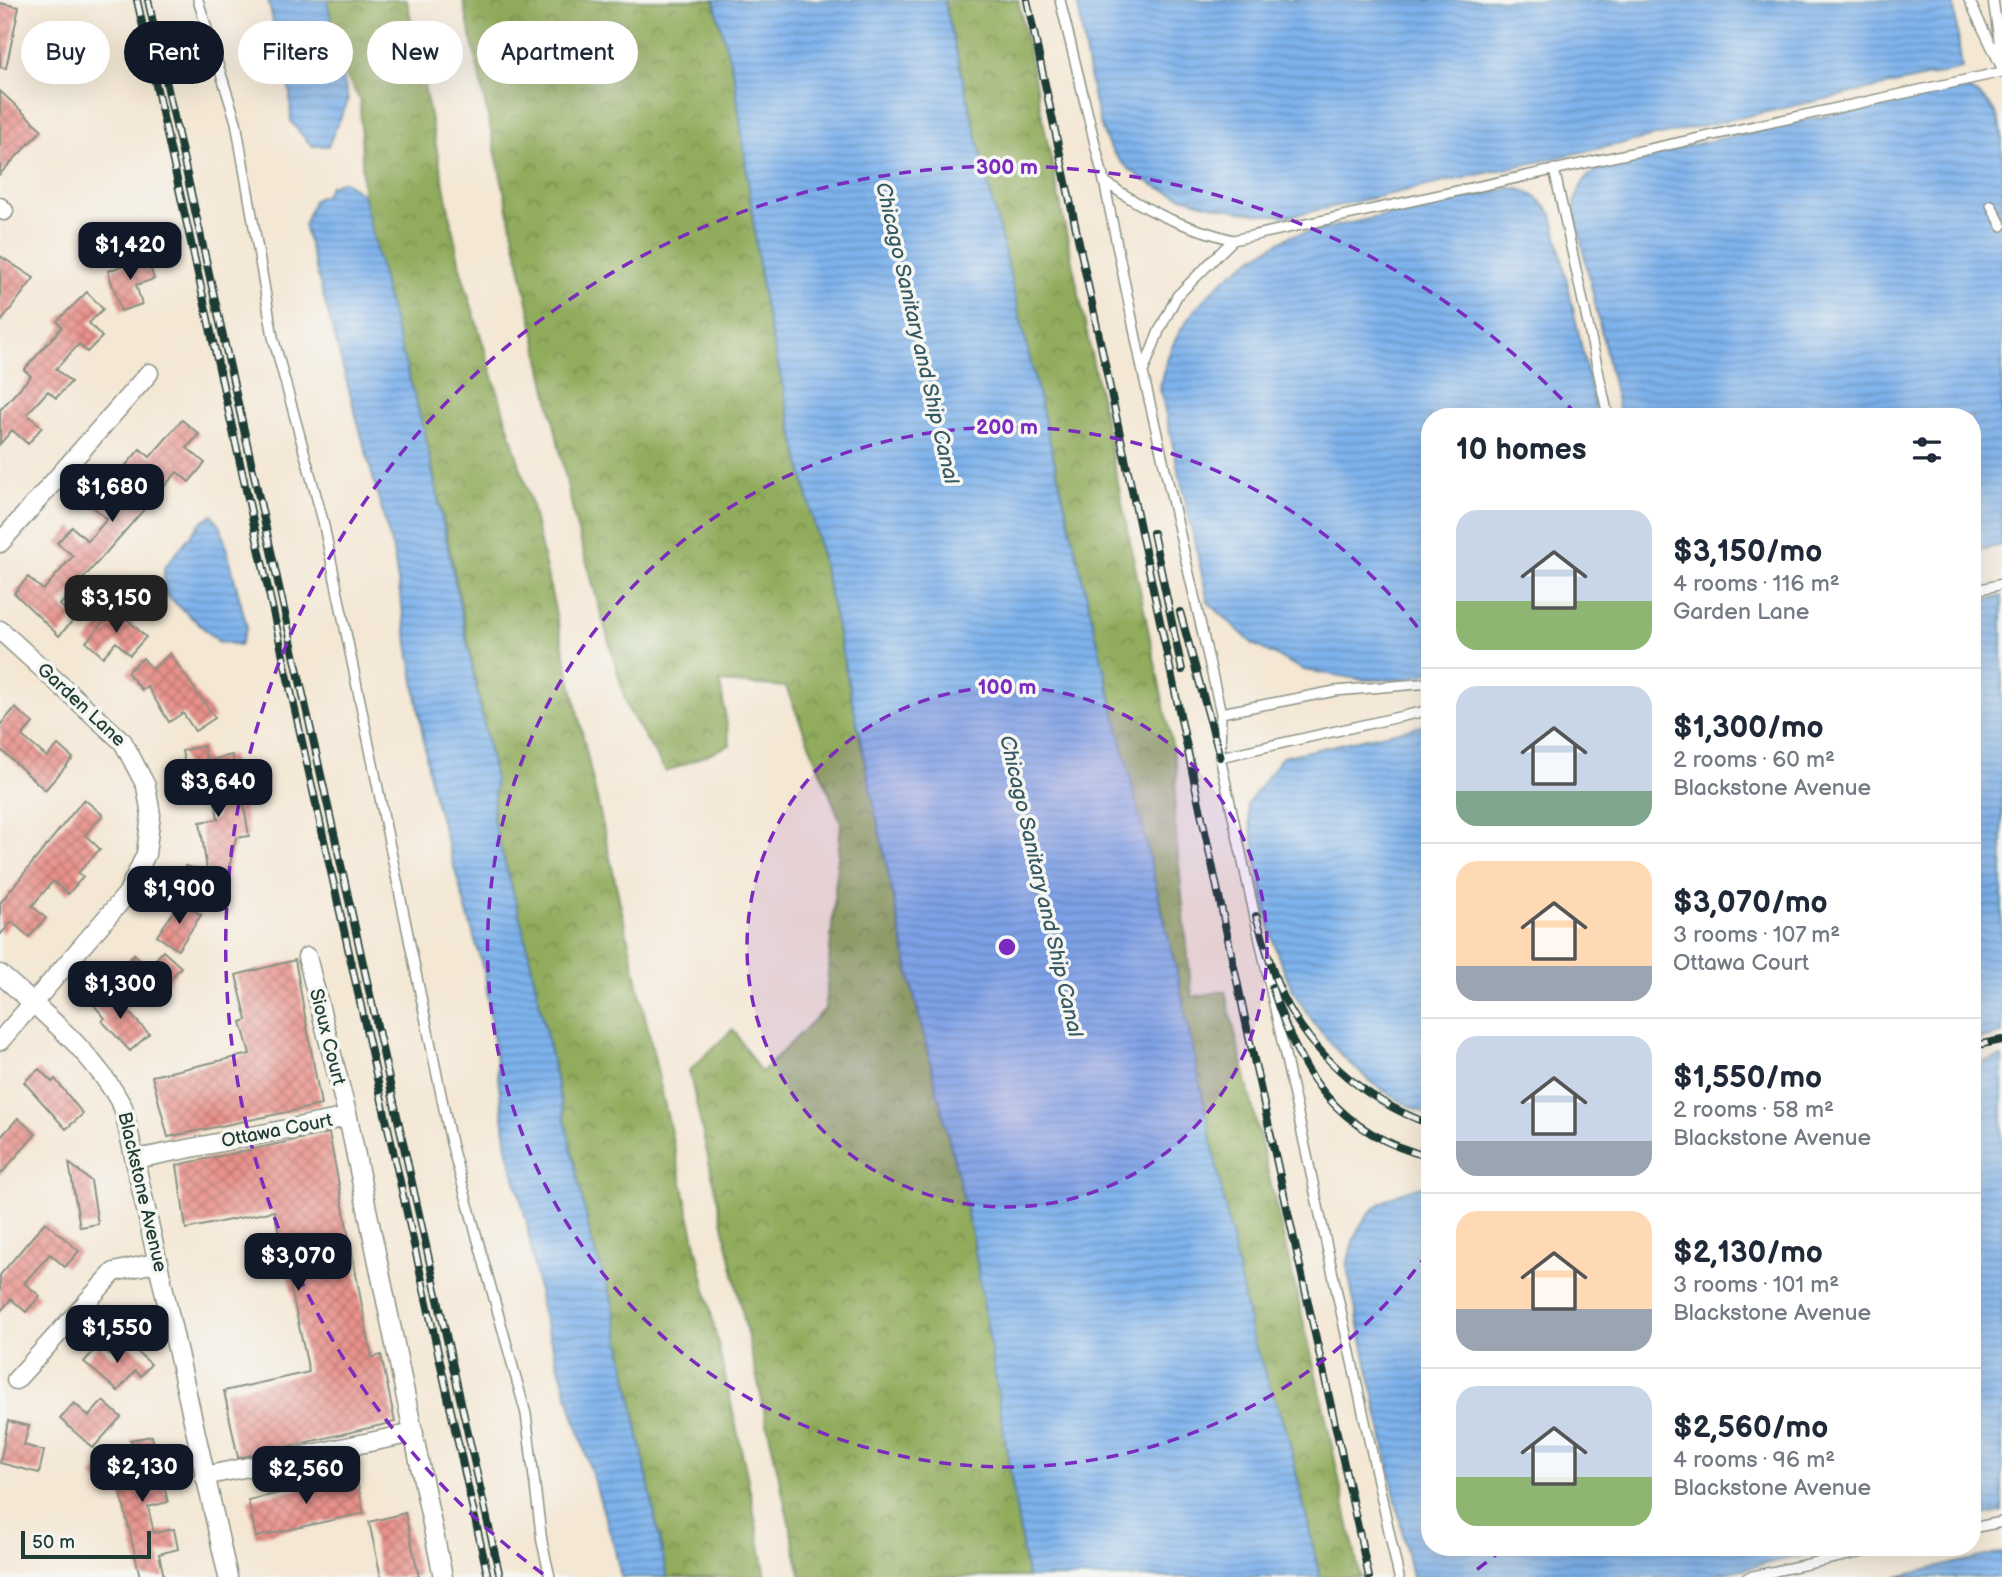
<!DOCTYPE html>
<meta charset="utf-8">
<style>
:root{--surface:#fff;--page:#f6f6f7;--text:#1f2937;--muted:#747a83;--line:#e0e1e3;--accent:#111827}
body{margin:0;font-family:"Balsamiq Sans",sans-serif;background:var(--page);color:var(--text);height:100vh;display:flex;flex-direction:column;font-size:26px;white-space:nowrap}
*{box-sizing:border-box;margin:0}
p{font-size:23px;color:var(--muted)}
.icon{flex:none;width:38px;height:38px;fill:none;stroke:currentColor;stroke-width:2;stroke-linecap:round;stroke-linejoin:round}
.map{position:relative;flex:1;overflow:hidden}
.side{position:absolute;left:1421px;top:408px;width:560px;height:1148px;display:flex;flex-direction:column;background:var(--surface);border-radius:28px;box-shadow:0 7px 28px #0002}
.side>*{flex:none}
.banner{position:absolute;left:21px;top:21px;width:665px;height:63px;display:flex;gap:14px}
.scale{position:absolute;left:21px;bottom:18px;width:130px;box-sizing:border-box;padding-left:7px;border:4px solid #1f3d34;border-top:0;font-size:19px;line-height:24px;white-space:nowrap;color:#1f3d34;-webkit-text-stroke:5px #f6f6f2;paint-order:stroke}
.price{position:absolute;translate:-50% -60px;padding:0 16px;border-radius:14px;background:var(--accent);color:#fff;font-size:23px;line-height:46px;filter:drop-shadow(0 2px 4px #0008)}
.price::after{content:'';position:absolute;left:50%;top:42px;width:21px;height:16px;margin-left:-10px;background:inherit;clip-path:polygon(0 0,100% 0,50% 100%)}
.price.active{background:#222;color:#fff}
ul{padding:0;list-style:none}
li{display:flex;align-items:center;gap:21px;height:175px;padding:0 35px}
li+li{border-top:2px solid var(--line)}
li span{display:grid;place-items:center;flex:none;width:196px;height:140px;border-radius:21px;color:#555}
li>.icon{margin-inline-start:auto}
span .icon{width:84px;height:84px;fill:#fffc;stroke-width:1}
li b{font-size:30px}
h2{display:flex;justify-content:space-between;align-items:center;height:84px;padding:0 35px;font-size:30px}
.chip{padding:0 24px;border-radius:32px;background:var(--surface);box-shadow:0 7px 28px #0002;font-size:24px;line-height:63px}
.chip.active{background:var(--accent);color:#fff}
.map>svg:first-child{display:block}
.forest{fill:url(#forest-crowns);stroke:#587448;stroke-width:2}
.water{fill:url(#water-rules);stroke:#4e7890;stroke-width:2}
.building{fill:url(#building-cross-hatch)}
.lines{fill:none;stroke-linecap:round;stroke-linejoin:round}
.lane-casing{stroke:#8a9284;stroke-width:12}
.street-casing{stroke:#8a9284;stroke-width:21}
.lane{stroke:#fff;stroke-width:9}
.street{stroke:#fff;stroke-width:18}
.rail-casing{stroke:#1f3d34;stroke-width:8}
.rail{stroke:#f6f6f2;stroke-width:5;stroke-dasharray:16;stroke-linecap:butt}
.ring{fill:none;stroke:#7b2cbf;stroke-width:3.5;stroke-dasharray:12 9}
.labels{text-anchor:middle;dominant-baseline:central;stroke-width:7;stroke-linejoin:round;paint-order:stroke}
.street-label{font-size:19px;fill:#1f3d34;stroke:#f6f6f2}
.water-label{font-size:21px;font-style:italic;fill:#375a62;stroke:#f6f6f2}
.centre{fill:#7b2cbf;stroke:#f6f6f2;stroke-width:3.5}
.ring-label{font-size:21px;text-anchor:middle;font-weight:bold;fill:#7b2cbf;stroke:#f6f6f2;stroke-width:7;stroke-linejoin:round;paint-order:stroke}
</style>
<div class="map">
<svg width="2002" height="1577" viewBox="0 0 2002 1577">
<defs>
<pattern id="forest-crowns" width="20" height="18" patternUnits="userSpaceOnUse" patternTransform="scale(1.75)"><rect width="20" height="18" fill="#92ac5d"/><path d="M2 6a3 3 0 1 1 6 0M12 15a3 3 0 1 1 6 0" fill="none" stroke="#778d4e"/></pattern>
<pattern id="water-rules" width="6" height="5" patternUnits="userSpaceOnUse" patternTransform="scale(1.75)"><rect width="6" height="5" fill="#7eb2ec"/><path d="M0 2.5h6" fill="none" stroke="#6792c0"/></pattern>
<pattern id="building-cross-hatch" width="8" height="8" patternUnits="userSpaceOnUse" patternTransform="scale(1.75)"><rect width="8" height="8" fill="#e9918b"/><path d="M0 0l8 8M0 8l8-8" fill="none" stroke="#bc7872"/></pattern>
</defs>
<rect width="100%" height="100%" fill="#f6f6f2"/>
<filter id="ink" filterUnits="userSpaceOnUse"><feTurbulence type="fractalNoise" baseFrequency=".0143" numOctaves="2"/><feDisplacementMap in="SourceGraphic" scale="14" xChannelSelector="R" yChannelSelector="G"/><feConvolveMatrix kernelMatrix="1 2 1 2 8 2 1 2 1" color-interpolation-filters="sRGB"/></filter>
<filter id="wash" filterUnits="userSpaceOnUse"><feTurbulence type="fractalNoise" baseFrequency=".00686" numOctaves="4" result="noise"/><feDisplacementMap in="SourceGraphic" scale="28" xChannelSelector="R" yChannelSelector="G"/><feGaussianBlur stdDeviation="1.57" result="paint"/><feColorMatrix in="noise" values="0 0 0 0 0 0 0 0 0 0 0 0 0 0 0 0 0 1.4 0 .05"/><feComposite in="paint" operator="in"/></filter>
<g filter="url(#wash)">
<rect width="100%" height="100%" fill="#f4e7d4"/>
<path class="forest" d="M 327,0 L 407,0 L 461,271 L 531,502 L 747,1475 L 766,1577 L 667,1577 L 612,1300 L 591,1239 L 524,932 L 493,820 L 495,780 L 455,574 L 424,430 L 389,306 L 363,194 L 360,100 L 340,65 Z
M 463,0 L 714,0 L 735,81 L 764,304 L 829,590 L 913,991 L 973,1238 L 1027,1577 L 801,1577 L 689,1071 L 733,1029 L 761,1073 L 825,1009 L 841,822 L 786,687 L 720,682 L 730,745 L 666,772 L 628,709 L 575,521 Z
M 944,0 L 1018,0 L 1177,769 L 1174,815 L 1192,997 L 1225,991 L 1322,1400 L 1360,1577 L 1320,1577 L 1288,1436 L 1252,1337 L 1177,973 Z"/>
<path class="water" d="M 268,0 L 327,0 L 348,101 L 328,146 L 312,146 L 291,122 L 290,93 Z
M 714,0 L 944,0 L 1177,973 L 1252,1337 L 1288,1436 L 1320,1577 L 1027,1577 L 973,1238 L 913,991 L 829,590 L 764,304 L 735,81 Z
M 1077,0 L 1953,0 L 1962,69 L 1290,216 C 1233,213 1124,197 1103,132 C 1089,91 1085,43 1077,0 Z
M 1962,86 C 1986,98 1996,106 2002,132 L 2002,545 L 1972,552 L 1972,416 L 1620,416 L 1574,209 C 1580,180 1586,173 1614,162 Z
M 343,181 L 363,194 L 389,306 L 424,430 L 495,780 L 493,820 L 524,932 L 591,1239 L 612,1300 L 667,1577 L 621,1577 L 614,1546 L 542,1312 L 526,1219 L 507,1147 L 485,975 L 431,786 L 393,551 L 304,225 L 314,200 L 325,195 L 330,186 Z
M 1511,188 C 1531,190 1539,199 1552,214 L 1597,416 L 1430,416 L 1430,673 L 1400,680 L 1365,680 L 1304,670 L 1253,644 L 1208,602 L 1160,388 C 1170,316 1230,267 1291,236 Z
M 212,515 L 221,527 L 247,627 L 240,645 L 218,641 L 164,593 L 164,568 L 202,521 Z
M 2002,596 L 2002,1034 L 1972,1041 L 1972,603 Z
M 1430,724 L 1430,1115 C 1356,1086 1292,1013 1272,936 C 1260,894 1255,848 1247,805 L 1282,757 Z
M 2002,1057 L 2002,1512 L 1972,1518 L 1972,1064 Z
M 1430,1184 L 1430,1547 L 1842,1547 L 1706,1577 L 1412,1577 L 1347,1268 C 1354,1215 1380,1195 1430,1184 Z
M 2002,1552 L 2002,1577 L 1896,1577 Z"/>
<g id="blocks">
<path class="building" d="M 0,3 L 19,7 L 6,68 L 0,67 Z
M 0,91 L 42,130 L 0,174 Z
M 0,256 L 34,278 L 0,323 Z
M 147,257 L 154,279 L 136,285 L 142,304 L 121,311 L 108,271 Z
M 87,292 L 103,309 L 89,323 L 102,337 L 87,352 L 79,344 L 56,369 L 71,382 L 56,398 L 48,391 L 27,414 L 42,427 L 28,444 L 12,430 L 0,444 L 0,410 L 31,376 L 24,370 L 62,327 L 57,321 Z
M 182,420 L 199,434 L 187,448 L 205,463 L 189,482 L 177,472 L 60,605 L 75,618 L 59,636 L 14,593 L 28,577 L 43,590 L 73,556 L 57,543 L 72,527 L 88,541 L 107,519 L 92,506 L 107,490 L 120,502 L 141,478 L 126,465 L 140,449 L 150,457 Z
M 115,608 L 146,637 L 130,655 L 116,642 L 103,657 L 86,642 Z
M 170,654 L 215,718 L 195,731 L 183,713 L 169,722 L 147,686 L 142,690 L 127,672 L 143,658 L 152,669 Z
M 15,708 L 33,723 L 22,736 L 47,757 L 58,745 L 73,758 L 45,790 L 0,749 L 0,725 Z
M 203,746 L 207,761 L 232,755 L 237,777 L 255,774 L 258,798 L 243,800 L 249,836 L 236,838 L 222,898 L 180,888 L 185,866 L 207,871 L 200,822 L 218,819 L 213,786 L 198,790 L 195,776 L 188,777 L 182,751 Z
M 84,799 L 103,815 L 85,835 L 100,849 L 78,873 L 83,877 L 68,894 L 53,881 L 32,906 L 46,918 L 29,937 L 12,922 L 0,935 L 0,903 Z
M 180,902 L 201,915 L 178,950 L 157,936 Z
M 163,951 L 181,967 L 155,997 L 150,997 L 120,970 L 134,954 L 149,967 Z
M 295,960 L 321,1105 L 168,1137 L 152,1076 L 250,1054 L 241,1022 L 247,1020 L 236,975 Z
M 108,990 L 149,1034 L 130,1051 L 102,1021 L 105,1018 L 92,1003 Z
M 39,1069 L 52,1082 L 55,1079 L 83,1114 L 66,1129 L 24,1082 Z
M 18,1118 L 36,1134 L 0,1175 L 0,1138 Z
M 329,1133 L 372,1358 L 381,1355 L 395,1422 L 238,1458 L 224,1391 L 309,1372 L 274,1211 L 186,1229 L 177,1165 Z
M 69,1163 L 91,1181 L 98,1224 L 80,1227 Z
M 45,1222 L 79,1251 L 65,1267 L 50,1254 L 24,1283 L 40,1296 L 26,1312 L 11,1299 L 0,1312 L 0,1275 Z
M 127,1343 L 151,1364 L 141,1376 L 135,1371 L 118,1391 L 84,1362 L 99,1345 L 114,1358 Z
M 103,1401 L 121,1417 L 93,1448 L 60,1419 L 74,1403 L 89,1416 Z
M 8,1421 L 29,1426 L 24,1445 L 44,1451 L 39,1473 L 0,1463 Z
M 152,1436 L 168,1502 L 148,1507 L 154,1533 L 174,1529 L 178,1549 L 159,1554 L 164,1577 L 140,1577 L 116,1471 L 103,1486 L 92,1476 L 102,1463 L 145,1454 L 130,1440 Z
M 356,1476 L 364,1513 L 256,1537 L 248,1500 Z
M 405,1513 L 419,1577 L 381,1577 L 369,1522 Z"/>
</g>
</g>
<g filter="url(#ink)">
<use href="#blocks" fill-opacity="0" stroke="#8a9284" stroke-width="2"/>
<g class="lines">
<defs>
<path id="lane" d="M 198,0 L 236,122 L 273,337 L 323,521 L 451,1143 L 526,1414 L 542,1542 L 550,1577
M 1060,0 L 1104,181 L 1143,373 L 1221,713 L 1220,757 L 1399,1577
M 1969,0 L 2002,68
M 1993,0 L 2002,59
M 1554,169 L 1608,416
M 1104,181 C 1150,214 1179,225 1233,240
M 1991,205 L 2002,226
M 1143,372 L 1159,331 L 1177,296 L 1233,240 L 2002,72
M 1972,591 L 2002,584
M 1221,713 L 1335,691 L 1430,683
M 1220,757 L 1430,710
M 1972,1528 L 2002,1522
M 1748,1577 L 1886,1547"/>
<path id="street" d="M 0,207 L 4,211
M 0,543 L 149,373
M 0,630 L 123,742 L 146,786 L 151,815 L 146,854 L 127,894 L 0,1041
M 307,957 L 348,1117
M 0,974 C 46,1015 93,1052 123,1107 L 228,1577
M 136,1159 L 348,1117 L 443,1577
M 16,1380 L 114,1272 L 159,1262
M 204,1476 L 414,1433"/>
</defs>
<use href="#lane" class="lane-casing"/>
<use href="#street" class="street-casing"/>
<use href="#lane" class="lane"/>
<use href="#street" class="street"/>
<defs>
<path id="rail" d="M 137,0 L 488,1577
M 148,0 L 500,1577
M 1027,0 L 1249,1037 L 1369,1577
M 1153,533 L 1182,670
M 1180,612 L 1220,757
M 1256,916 C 1263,938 1269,961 1277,983 C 1305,1050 1363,1100 1430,1124
M 1272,987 C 1299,1074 1337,1133 1430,1157
M 1972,1046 L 2002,1040"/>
</defs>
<use href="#rail" class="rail-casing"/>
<use href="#rail" class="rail"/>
</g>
</g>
<circle cx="1007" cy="947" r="260" fill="#7b2cbf" fill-opacity=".12"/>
<g class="ring">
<circle cx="1007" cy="947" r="260"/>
<path d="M1428 1253A520 520 0 1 1 1428 641"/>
<path d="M1503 1549A780 780 0 0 1 1471 1574M543 1574A780 780 0 1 1 1577 415"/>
</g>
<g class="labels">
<g class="street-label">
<text transform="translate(81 705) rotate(43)">Garden Lane</text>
<text transform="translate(327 1037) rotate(76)">Sioux Court</text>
<text transform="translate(277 1131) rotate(-11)">Ottawa Court</text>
<text transform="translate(142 1192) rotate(77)">Blackstone Avenue</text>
</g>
<g class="water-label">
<text transform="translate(917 333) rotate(77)">Chicago Sanitary and Ship Canal</text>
<text transform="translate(1041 886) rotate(77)">Chicago Sanitary and Ship Canal</text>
</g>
</g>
<circle cx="1007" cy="947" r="10" class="centre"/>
<g class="ring-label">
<text x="1007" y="174">300 m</text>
<text x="1007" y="434">200 m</text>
<text x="1007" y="694">100 m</text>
</g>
</svg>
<div class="scale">50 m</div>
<b class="price" style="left:130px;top:282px">$1,420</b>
<b class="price" style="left:112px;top:524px">$1,680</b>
<b class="price active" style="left:116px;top:635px">$3,150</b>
<b class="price" style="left:218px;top:819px">$3,640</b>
<b class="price" style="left:179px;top:926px">$1,900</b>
<b class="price" style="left:120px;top:1021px">$1,300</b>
<b class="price" style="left:298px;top:1293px">$3,070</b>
<b class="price" style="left:117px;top:1365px">$1,550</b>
<b class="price" style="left:142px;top:1504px">$2,130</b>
<b class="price" style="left:306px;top:1506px">$2,560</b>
<div class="banner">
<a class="chip">Buy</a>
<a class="chip active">Rent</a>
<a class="chip">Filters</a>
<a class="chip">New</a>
<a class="chip">Apartment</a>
</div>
<section class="side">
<h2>10 homes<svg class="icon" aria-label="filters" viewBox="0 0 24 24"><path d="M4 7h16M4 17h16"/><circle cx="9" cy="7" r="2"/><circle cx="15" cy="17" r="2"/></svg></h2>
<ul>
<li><span style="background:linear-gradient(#c9d6e8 65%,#8fb573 0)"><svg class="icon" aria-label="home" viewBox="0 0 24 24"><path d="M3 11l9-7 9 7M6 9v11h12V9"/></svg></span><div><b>$3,150/mo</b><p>4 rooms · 116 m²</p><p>Garden Lane</p></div></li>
<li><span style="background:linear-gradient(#c9d6e8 75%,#7fa58c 0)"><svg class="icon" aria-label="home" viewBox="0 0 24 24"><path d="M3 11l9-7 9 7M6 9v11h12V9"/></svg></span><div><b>$1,300/mo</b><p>2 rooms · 60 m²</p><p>Blackstone Avenue</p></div></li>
<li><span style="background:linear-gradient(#ffd9b3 75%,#9aa5b1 0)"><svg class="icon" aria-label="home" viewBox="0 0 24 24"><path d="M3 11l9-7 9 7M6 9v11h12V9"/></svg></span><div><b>$3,070/mo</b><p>3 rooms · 107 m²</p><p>Ottawa Court</p></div></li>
<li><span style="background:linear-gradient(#c9d6e8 75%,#9aa5b1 0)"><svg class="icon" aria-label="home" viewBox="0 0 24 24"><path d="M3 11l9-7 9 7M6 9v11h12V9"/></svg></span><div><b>$1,550/mo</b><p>2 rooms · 58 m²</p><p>Blackstone Avenue</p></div></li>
<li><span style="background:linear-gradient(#ffd9b3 70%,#9aa5b1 0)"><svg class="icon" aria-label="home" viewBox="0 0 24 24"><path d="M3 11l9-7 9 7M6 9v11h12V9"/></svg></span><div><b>$2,130/mo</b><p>3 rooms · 101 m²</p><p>Blackstone Avenue</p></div></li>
<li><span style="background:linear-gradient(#c9d6e8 65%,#8fb573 0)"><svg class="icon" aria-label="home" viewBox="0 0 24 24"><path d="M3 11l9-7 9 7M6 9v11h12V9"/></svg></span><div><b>$2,560/mo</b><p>4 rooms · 96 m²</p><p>Blackstone Avenue</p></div></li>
</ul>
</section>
</div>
